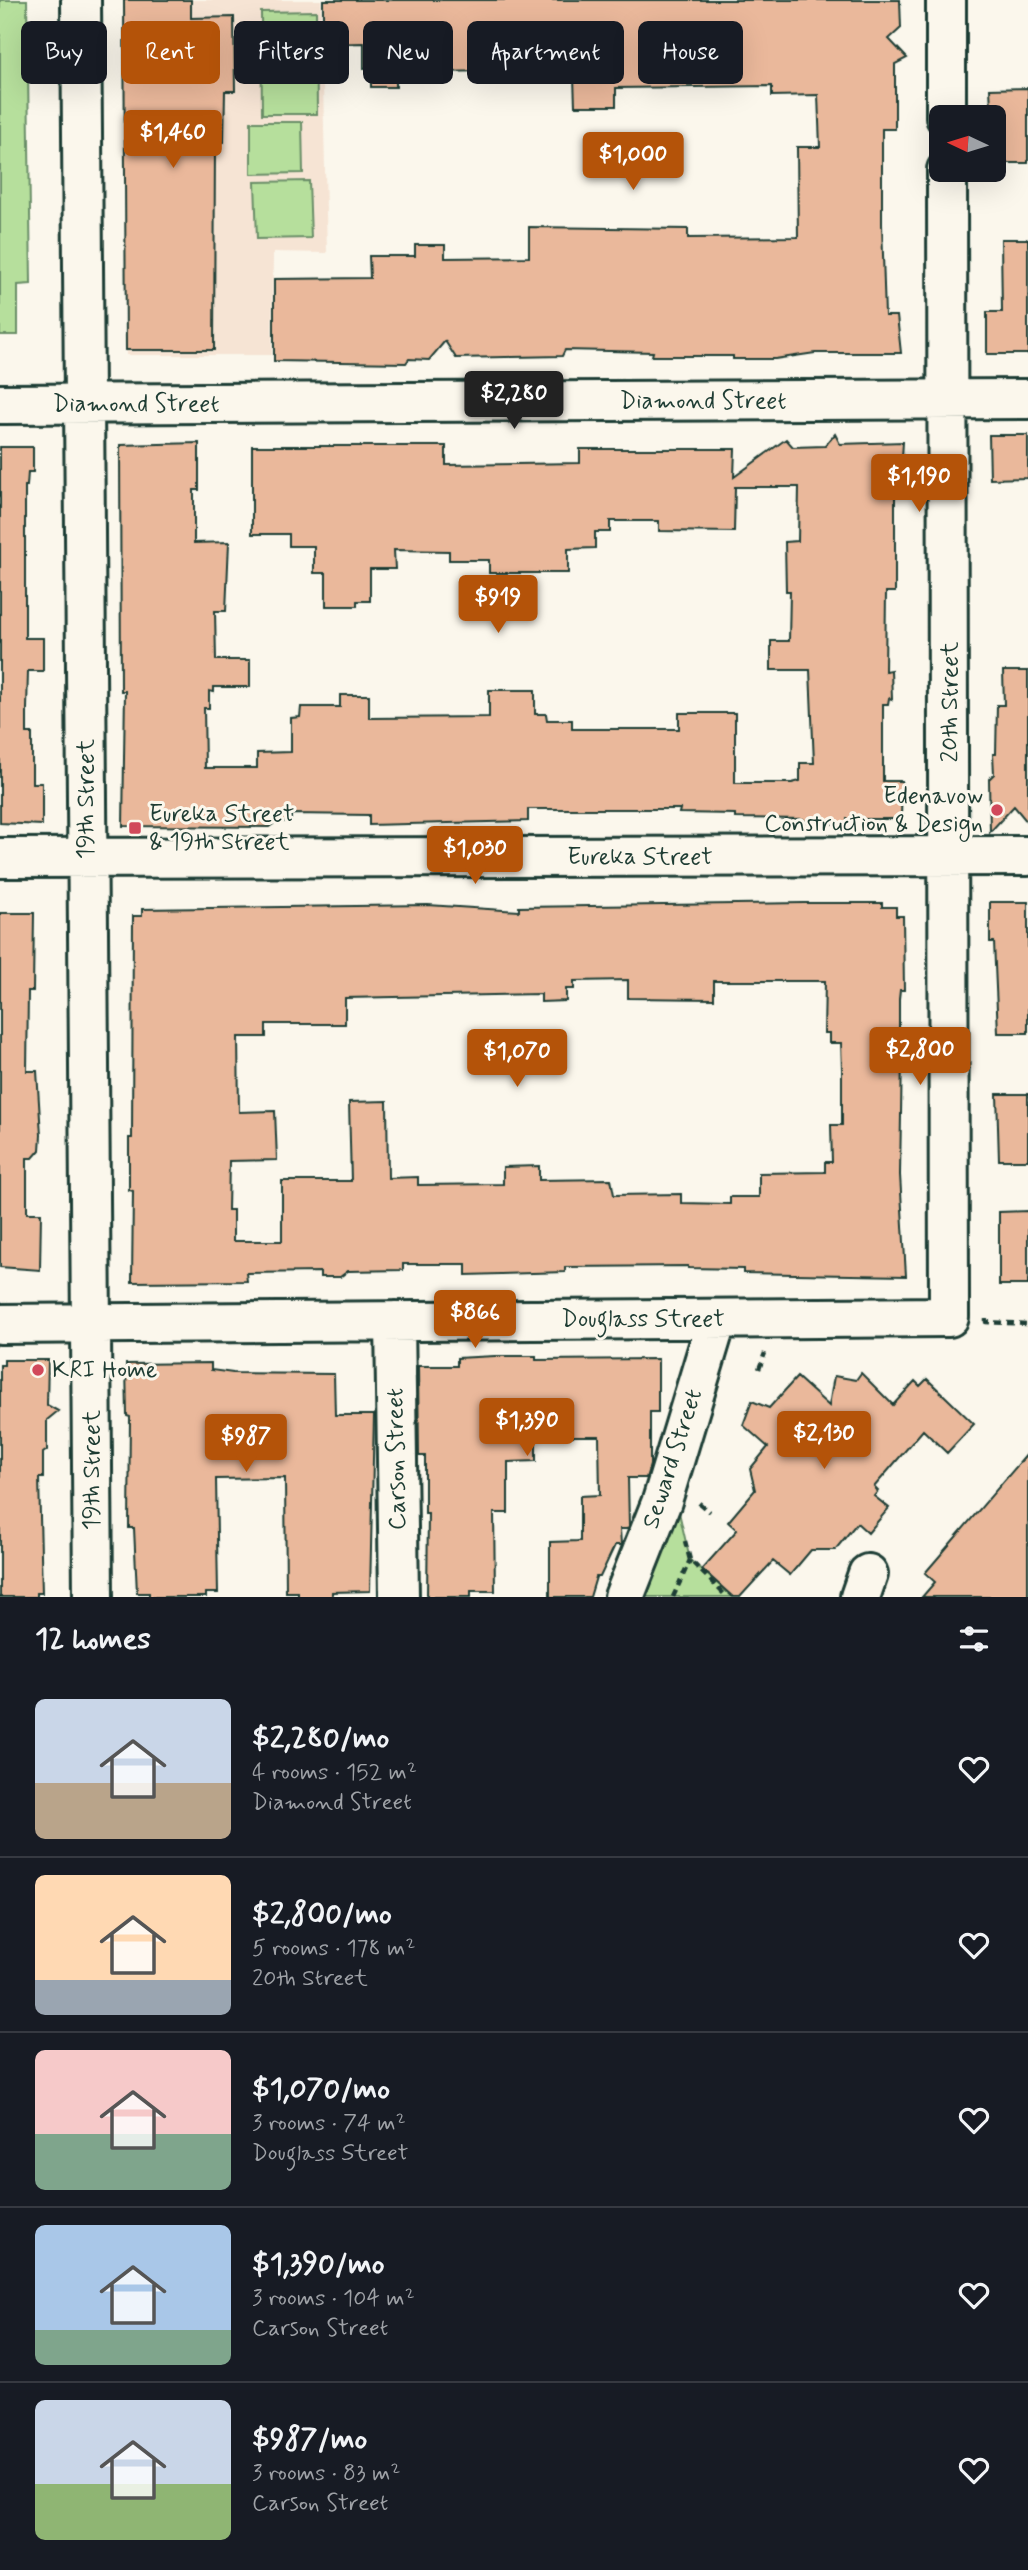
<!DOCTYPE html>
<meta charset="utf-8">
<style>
:root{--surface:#171b24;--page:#20242c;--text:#f1f3f6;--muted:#9ea1a6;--line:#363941;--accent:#b45309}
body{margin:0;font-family:Mynerve,sans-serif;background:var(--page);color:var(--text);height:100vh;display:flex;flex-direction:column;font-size:26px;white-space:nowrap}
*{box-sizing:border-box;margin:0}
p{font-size:23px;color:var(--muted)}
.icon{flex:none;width:38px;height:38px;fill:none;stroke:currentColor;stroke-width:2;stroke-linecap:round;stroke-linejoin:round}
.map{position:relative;height:1597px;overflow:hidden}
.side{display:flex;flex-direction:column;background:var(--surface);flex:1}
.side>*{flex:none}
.guide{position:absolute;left:21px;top:21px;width:987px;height:63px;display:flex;gap:14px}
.needle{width:46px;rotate:274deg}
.fabs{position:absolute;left:929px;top:105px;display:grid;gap:14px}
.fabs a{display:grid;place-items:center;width:77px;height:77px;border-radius:10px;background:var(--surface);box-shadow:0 7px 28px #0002;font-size:35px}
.price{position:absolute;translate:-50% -60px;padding:0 16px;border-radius:7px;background:var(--accent);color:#fff;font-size:23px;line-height:46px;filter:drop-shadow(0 2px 4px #0008)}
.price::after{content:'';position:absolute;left:50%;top:42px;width:21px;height:16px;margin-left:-10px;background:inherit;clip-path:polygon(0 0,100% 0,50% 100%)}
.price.selected{background:#222;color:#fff}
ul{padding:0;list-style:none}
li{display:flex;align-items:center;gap:21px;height:175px;padding:0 35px}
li+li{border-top:2px solid var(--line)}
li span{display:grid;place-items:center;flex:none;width:196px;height:140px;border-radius:10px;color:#555}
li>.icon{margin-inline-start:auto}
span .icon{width:84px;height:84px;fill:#fffc;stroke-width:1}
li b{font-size:30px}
h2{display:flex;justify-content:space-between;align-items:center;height:84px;padding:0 35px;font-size:30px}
.tag{padding:0 24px;border-radius:10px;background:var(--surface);box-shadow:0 7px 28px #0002;font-size:24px;line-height:63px}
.tag.selected{background:var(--accent);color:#fff}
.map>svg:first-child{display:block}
.built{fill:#f6e4d4}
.green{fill:#b6df9c;stroke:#6a8e68;stroke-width:2}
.building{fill:#eab89b;stroke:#1f3d34;stroke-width:2;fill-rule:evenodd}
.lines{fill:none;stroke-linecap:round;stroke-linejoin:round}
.minor-casing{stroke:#1f3d34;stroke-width:44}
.path{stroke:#1f3d34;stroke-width:4.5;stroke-dasharray:7 5;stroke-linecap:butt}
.minor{stroke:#fbf7ec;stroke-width:38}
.poi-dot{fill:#d1495b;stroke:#fbf7ec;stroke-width:2.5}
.labels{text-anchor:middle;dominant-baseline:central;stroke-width:6;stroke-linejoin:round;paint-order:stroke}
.street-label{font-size:24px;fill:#1f3d34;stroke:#fbf7ec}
.poi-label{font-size:24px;fill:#1f3d34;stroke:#fbf7ec;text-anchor:start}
</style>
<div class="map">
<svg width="1028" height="1597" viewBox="0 0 1028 1597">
<rect width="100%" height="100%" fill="#fbf7ec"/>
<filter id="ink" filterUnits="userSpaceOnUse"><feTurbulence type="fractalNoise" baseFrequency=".0143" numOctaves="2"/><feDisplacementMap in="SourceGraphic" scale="14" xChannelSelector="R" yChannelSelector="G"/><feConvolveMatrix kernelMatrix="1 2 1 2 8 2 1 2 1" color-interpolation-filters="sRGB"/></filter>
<g filter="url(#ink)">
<path class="built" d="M 123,0 L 321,0 L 327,253 L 273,252 L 272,355 L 126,355 Z"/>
<path class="green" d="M 0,0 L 27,0 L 31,284 L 18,285 L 18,335 L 0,335 Z
M 316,11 L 317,114 L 262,114 L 261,12 Z
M 251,122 L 302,122 L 303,173 L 251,174 Z
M 309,181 L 311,238 L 257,239 L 255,182 Z
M 678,1508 L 690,1560 L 733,1597 L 623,1597 Z"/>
<path class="building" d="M 124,0 L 191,0 L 191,18 L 234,17 L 235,91 L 225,91 L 224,142 L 215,142 L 214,350 L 126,350 Z
M 323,0 L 900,0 L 901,28 L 889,39 L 907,58 L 895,64 L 895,129 L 882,129 L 882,224 L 885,316 L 897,316 L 901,353 L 815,353 L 775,359 L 733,359 L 733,356 L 652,356 L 653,352 L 565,350 L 562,356 L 456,358 L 445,341 L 429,360 L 409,359 L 406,363 L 274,361 L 274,279 L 370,278 L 369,256 L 415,256 L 415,245 L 445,245 L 445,258 L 529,257 L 529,227 L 688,229 L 688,238 L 798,237 L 797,147 L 820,147 L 818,95 L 772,96 L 772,86 L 616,88 L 616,106 L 575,106 L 574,77 L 486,80 L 486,71 L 396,73 L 396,87 L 371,87 L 371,67 L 364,68 L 364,43 L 323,44 Z
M 1028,88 L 1028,163 L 994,163 L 990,89 Z
M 1001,239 L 1028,239 L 1028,354 L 987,354 L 987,312 L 1002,312 Z
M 835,434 L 840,444 L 903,442 L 900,488 L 895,488 L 895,592 L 886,592 L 885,671 L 891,670 L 892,699 L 889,698 L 888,704 L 883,704 L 883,781 L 902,781 L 901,819 L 847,819 L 847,824 L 807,823 L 803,819 L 735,818 L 735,814 L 679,813 L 680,809 L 528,809 L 528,821 L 369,825 L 369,815 L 291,814 L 291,821 L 276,822 L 269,827 L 123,826 L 125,691 L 121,691 L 120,445 L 199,443 L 199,490 L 194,490 L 194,543 L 229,542 L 226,611 L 215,611 L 216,660 L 250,660 L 250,687 L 214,687 L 214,692 L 209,691 L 209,708 L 204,708 L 205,768 L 257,768 L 257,753 L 291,752 L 291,718 L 300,717 L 301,707 L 340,707 L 340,695 L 369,695 L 369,718 L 489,717 L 489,690 L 535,690 L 535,714 L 546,714 L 547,720 L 572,720 L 572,729 L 679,729 L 679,713 L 735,713 L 735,783 L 792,783 L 800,781 L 800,763 L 814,763 L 810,670 L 771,670 L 771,641 L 789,641 L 790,591 L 786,591 L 785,542 L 798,541 L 799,487 L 735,487 L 734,532 L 659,531 L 659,521 L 610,521 L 610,532 L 595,532 L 595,548 L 568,549 L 568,573 L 489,573 L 489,560 L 449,560 L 449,551 L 394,550 L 395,569 L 370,569 L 370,601 L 357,601 L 357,606 L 326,606 L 326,573 L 314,573 L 314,546 L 289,546 L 289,534 L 252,534 L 252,446 L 446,446 L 446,465 L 580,463 L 580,449 L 735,449 L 734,477 L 786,439 L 793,447 L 825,446 Z
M 989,435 L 1028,435 L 1028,478 L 990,479 Z
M 0,447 L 33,447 L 33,472 L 28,472 L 27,486 L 25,486 L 25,638 L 43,638 L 43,671 L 28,671 L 27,709 L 27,733 L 32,733 L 32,783 L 42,783 L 42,825 L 0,823 Z
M 1003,671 L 1028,671 L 1028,823 L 1014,806 L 990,832 L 989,779 L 994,774 L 993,754 L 996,754 L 997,705 L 1004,705 Z
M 990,902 L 1028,902 L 1028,1033 L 998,1033 L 994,942 L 990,942 Z
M 804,903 L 882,903 L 882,907 L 896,907 L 896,916 L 903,916 L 904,990 L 900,990 L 899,999 L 899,1054 L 902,1054 L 900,1175 L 906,1276 L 743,1273 L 743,1269 L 688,1268 L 688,1266 L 565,1267 L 565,1272 L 466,1275 L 466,1264 L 403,1264 L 403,1270 L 348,1271 L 340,1277 L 320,1277 L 320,1272 L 246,1273 L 247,1281 L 132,1282 L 133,1191 L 129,1190 L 129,1138 L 132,1138 L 133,916 L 142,916 L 142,909 L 428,905 L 519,911 L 519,907 ZM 628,980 L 628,998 L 714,999 L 714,981 L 825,981 L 824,1033 L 829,1033 L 829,1043 L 841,1043 L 842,1070 L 842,1125 L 831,1125 L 832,1162 L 825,1162 L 825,1172 L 759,1173 L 759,1197 L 730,1197 L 730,1204 L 681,1203 L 681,1194 L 614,1195 L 611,1179 L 539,1180 L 539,1166 L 503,1167 L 503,1184 L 418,1185 L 418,1177 L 388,1178 L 387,1101 L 349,1102 L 351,1181 L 282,1181 L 282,1241 L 233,1241 L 233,1210 L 228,1210 L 229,1161 L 277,1160 L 275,1111 L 239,1112 L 238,1037 L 266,1037 L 266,1024 L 345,1024 L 345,998 L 541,994 L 541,1002 L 566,1001 L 566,989 L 574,989 L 574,981 Z
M 0,913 L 34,913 L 33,991 L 28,991 L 27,1071 L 37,1071 L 41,1135 L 40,1150 L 33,1158 L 27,1158 L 27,1213 L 41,1213 L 40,1270 L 0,1267 Z
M 997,1094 L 1028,1094 L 1028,1160 L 999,1160 Z
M 1028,1211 L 1028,1285 L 999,1285 L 999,1212 Z
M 495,1356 L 536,1356 L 536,1360 L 658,1359 L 658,1412 L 650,1412 L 650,1465 L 646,1478 L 628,1478 L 629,1526 L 627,1529 L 620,1529 L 621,1545 L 615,1545 L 600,1577 L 596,1577 L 590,1597 L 550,1597 L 550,1542 L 580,1541 L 580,1496 L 600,1495 L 599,1436 L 536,1436 L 536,1461 L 508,1462 L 508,1513 L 494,1513 L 495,1591 L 471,1591 L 471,1597 L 427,1597 L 428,1513 L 425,1513 L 425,1456 L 419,1456 L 418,1366 L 457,1366 L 457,1358 Z
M 4,1360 L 48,1360 L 47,1405 L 58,1411 L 47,1420 L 47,1450 L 43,1453 L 43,1478 L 39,1478 L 42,1593 L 37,1593 L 37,1597 L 0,1597 L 0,1365 L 4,1365 Z
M 211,1363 L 211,1370 L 233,1373 L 334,1374 L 335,1415 L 374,1415 L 370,1591 L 332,1592 L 332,1597 L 298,1597 L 298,1592 L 286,1592 L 285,1478 L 216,1479 L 218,1593 L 206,1593 L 206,1597 L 149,1597 L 149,1593 L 137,1593 L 134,1528 L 129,1528 L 130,1417 L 127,1416 L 126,1364 Z
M 861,1373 L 893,1405 L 915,1381 L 920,1386 L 927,1379 L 974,1424 L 947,1453 L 923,1430 L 874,1487 L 878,1491 L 874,1496 L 889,1508 L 868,1533 L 857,1523 L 835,1550 L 811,1550 L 790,1575 L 773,1561 L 740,1597 L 733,1597 L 702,1569 L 737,1530 L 728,1522 L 755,1490 L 750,1469 L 768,1447 L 743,1425 L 752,1401 L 769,1408 L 797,1377 L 829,1406 L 834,1376 L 856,1380 Z
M 1028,1453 L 1028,1597 L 922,1597 L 935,1582 L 925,1573 Z"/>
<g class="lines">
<defs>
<path id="minor" d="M 81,0 L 93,1597
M 946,0 L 946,117
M 0,404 L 1028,399
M 0,858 L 1028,856
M 395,1321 L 399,1597
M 0,1324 L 949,1317 L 947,170
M 624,1597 L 662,1501 L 717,1319
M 860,1597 L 868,1574"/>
</defs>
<use href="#minor" class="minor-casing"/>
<path class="path" d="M 986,1319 L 986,1322 L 1028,1324
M 759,1369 L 765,1353
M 699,1503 L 709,1512
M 685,1541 L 690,1560 L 727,1597
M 673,1597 L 690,1560"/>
<use href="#minor" class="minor"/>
</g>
</g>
<g class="poi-dot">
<circle cx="997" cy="810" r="7"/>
<rect x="128" y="821" width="14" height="14" rx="3.5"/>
<circle cx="38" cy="1370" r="7"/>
</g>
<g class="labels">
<g class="street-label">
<text x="703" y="401">Diamond Street</text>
<text x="136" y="404">Diamond Street</text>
<text transform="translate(950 702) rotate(-90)">20th Street</text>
<text transform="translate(86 799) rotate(-90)">19th Street</text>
<text x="640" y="857">Eureka Street</text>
<text x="643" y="1319">Douglass Street</text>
<text transform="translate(397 1459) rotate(-91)">Carson Street</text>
<text transform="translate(673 1459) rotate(-72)">Seward Street</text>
<text transform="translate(92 1470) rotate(-90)">19th Street</text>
</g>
<g class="poi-label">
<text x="983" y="796" text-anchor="end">Edenavow<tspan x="983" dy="28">Construction &amp; Design</tspan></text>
<text x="149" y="814">Eureka Street<tspan x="149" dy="28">&amp; 19th Street</tspan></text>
<text x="52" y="1370">KRI Home</text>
</g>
</g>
</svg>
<div class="fabs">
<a><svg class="needle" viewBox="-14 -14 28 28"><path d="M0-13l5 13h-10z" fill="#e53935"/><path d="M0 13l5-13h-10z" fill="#9ea1a6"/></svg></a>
</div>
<b class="price" style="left:173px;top:170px">$1,460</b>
<b class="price" style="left:633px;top:192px">$1,000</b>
<b class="price selected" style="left:514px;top:431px">$2,280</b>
<b class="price" style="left:919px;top:514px">$1,190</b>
<b class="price" style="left:498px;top:635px">$919</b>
<b class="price" style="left:475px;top:886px">$1,030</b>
<b class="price" style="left:920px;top:1087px">$2,800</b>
<b class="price" style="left:517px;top:1089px">$1,070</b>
<b class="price" style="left:475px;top:1350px">$866</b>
<b class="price" style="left:527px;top:1458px">$1,390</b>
<b class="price" style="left:824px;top:1471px">$2,130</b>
<b class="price" style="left:246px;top:1474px">$987</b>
<div class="guide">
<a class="tag">Buy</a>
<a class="tag selected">Rent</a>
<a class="tag">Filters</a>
<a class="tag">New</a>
<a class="tag">Apartment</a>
<a class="tag">House</a>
</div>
</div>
<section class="side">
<h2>12 homes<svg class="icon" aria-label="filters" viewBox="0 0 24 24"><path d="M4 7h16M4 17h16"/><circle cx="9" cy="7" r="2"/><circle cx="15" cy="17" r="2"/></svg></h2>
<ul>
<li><span style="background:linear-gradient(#c9d6e8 60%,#b9a48a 0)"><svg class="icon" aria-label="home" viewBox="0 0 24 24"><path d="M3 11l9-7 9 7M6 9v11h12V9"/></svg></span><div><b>$2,280/mo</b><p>4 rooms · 152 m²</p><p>Diamond Street</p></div><svg class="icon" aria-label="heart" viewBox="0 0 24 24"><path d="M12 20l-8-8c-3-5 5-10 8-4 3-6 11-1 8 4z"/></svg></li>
<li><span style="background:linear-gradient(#ffd9b3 75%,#9aa5b1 0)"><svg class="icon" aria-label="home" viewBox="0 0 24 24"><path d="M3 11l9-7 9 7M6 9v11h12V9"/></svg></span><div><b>$2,800/mo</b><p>5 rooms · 178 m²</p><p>20th Street</p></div><svg class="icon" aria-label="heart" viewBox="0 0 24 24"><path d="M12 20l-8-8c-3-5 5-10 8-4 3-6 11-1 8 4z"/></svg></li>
<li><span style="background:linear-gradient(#f6c9c9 60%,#7fa58c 0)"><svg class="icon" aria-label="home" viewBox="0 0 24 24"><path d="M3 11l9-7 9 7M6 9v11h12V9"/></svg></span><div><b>$1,070/mo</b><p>3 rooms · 74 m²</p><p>Douglass Street</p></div><svg class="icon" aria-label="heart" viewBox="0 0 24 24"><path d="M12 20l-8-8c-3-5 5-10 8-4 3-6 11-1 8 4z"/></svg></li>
<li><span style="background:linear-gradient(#a9c7e8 75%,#7fa58c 0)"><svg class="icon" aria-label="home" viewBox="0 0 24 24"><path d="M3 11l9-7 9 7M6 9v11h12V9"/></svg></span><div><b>$1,390/mo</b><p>3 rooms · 104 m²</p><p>Carson Street</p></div><svg class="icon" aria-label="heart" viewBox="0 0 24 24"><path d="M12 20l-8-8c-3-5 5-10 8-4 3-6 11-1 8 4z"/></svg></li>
<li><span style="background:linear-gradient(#c9d6e8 60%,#8fb573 0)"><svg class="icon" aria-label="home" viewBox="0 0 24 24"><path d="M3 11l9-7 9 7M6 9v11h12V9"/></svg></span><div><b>$987/mo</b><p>3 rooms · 83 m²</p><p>Carson Street</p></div><svg class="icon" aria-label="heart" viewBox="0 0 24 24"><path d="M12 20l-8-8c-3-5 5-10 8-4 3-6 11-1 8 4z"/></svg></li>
</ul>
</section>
